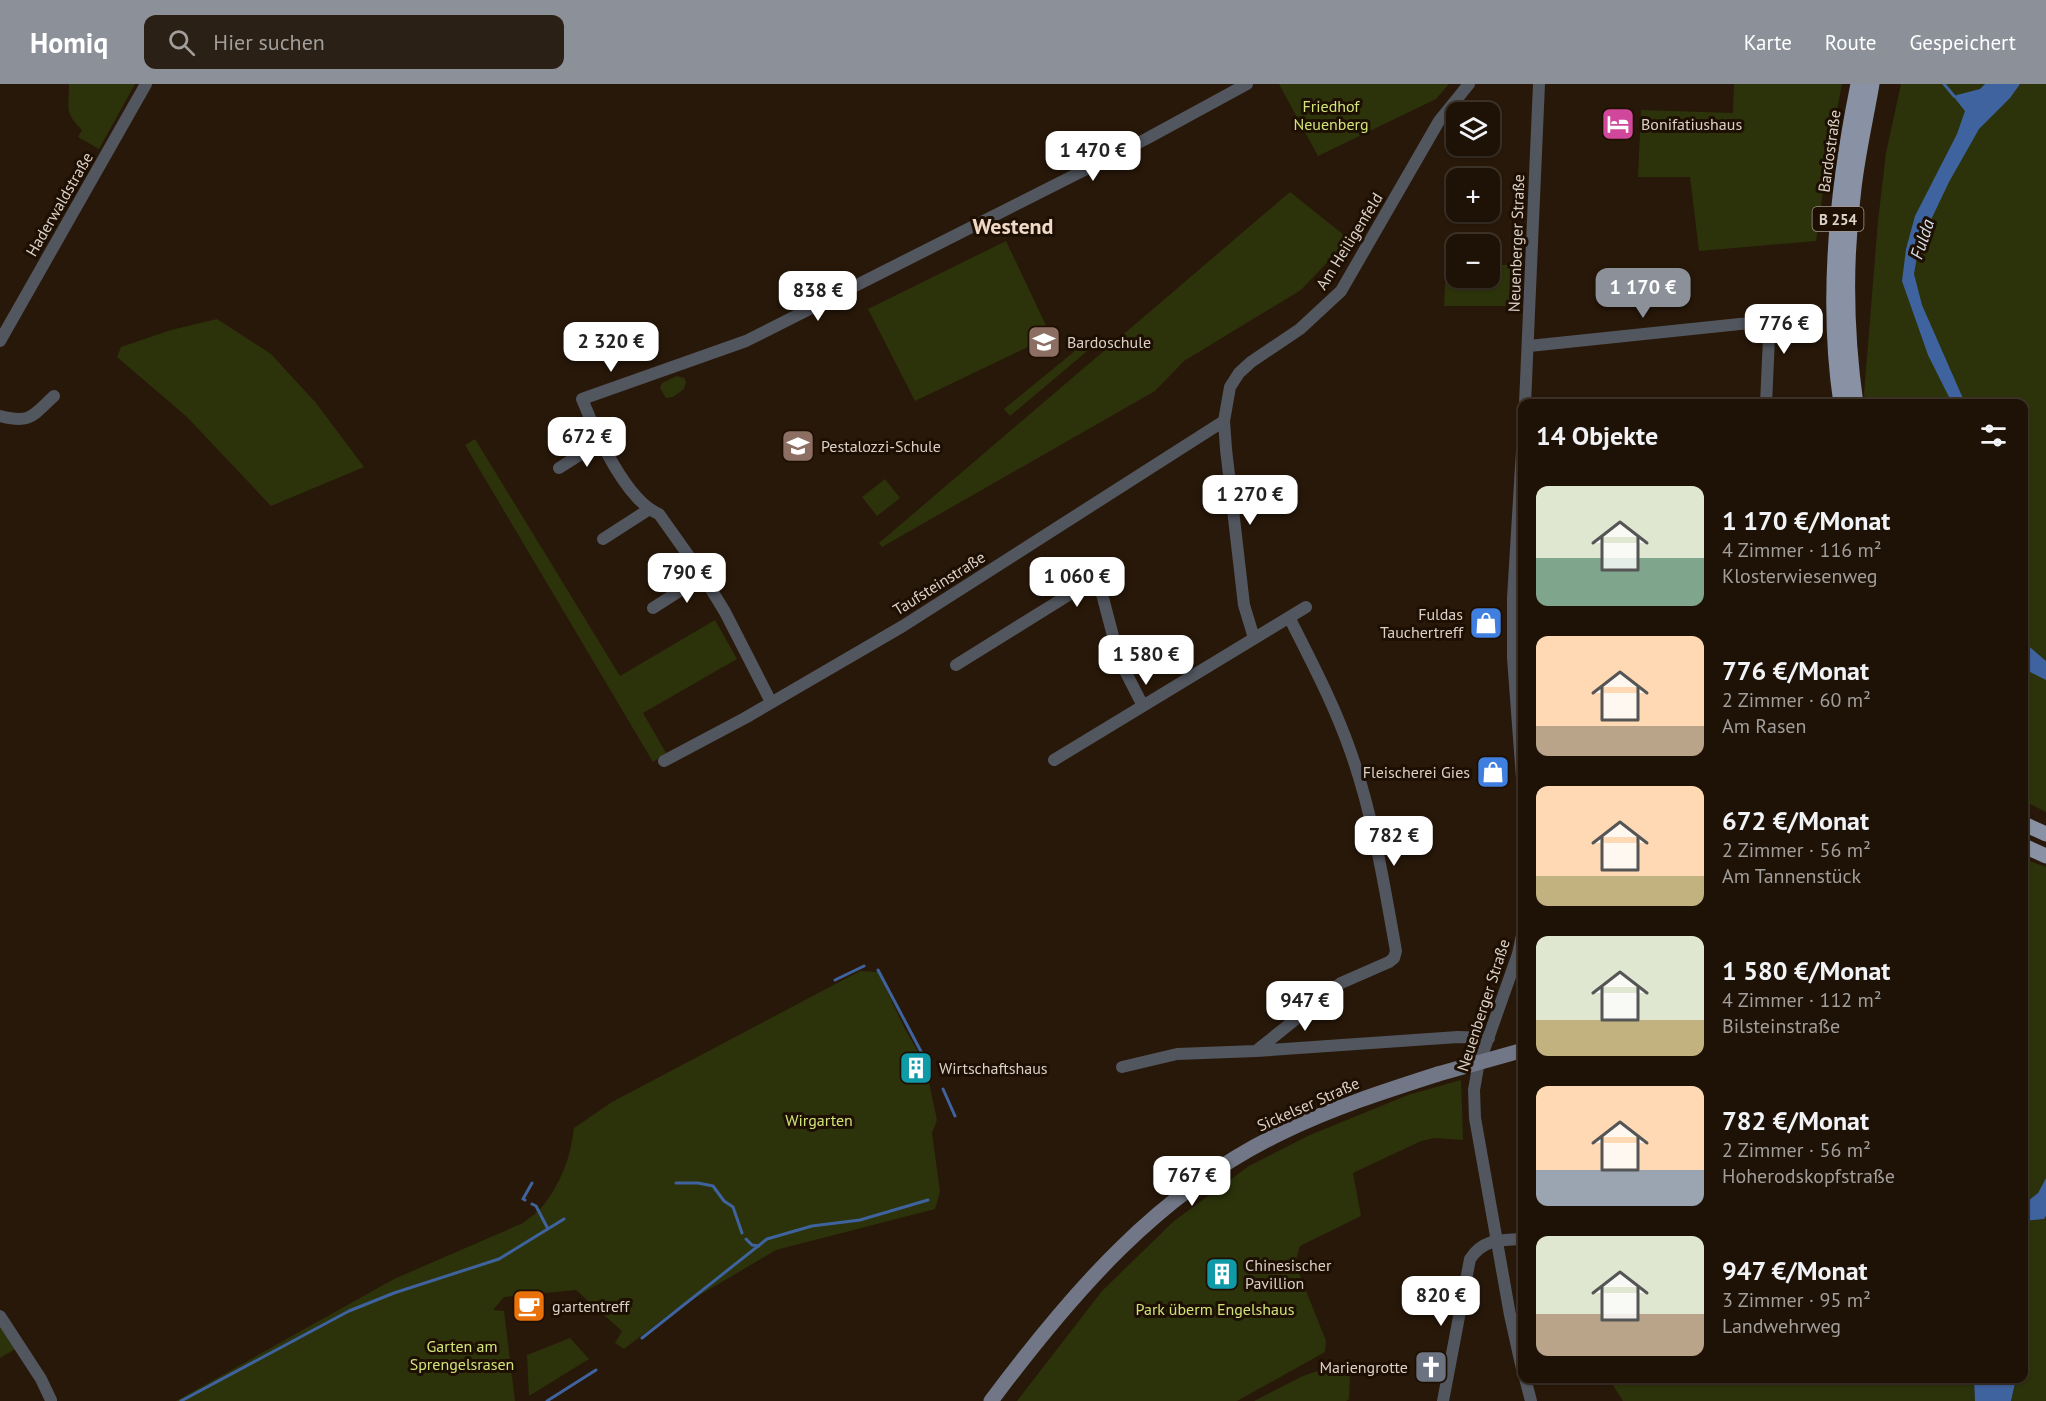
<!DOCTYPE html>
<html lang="de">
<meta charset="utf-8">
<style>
:root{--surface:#1e1207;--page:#2b2015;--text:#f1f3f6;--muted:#a19e9b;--line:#3c3228;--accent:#8c9099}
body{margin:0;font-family:"PT Sans",sans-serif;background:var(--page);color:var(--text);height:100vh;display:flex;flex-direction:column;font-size:22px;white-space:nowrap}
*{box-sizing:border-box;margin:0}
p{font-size:20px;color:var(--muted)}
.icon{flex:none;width:33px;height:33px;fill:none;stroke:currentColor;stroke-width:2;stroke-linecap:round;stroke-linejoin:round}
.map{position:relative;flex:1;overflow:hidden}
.panel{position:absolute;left:1518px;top:315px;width:510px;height:984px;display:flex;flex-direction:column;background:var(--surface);border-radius:12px;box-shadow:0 2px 4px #0004,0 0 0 2px var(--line)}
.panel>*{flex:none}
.controls{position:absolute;left:1446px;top:18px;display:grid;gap:12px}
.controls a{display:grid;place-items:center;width:54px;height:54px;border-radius:12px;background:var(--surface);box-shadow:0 2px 4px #0004,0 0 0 2px var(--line);font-size:30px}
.price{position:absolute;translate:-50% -51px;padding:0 14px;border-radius:12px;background:#fff;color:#222;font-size:20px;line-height:39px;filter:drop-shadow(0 2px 3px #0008)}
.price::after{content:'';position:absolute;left:50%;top:36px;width:18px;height:14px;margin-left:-9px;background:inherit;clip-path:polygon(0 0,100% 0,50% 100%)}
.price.on{background:var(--accent);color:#fff}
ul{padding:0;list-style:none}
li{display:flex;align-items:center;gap:18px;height:150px;padding:0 18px}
li span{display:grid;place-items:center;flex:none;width:168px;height:120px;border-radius:12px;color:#555}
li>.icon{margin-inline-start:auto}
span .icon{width:72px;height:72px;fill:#fffc;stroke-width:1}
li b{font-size:26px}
h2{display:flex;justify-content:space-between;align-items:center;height:72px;padding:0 18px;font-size:26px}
header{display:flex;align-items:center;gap:36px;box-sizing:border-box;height:84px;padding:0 30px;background:var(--accent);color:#fff}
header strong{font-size:28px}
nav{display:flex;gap:33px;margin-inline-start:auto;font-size:21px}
.search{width:420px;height:54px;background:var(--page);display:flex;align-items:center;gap:15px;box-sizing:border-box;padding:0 21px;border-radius:12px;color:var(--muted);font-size:22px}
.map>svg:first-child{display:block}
.green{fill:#2c330a}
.water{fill:#3f639e}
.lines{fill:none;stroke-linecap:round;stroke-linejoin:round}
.stream{stroke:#3f639e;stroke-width:3}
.minor{stroke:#52565f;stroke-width:12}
.secondary{stroke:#717786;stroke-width:15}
.primary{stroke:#8991a4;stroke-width:15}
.secondary-bridge{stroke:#717786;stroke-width:15}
.labels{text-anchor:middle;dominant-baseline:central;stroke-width:6;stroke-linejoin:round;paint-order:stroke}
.shield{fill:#1e0f03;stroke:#a3978d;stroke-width:1.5}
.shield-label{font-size:15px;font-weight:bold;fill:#dcd1c8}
.park-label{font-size:16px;fill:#d0e479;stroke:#1e0f03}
.poi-label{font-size:16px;fill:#dcd1c8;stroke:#1e0f03;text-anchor:start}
.street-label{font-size:16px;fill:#dcd1c8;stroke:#1e0f03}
.water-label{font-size:18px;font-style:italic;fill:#d4dff0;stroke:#1e0f03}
.district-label{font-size:22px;font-weight:bold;fill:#f0d9c7;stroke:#1e0f03}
</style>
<header>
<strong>Homiq</strong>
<div class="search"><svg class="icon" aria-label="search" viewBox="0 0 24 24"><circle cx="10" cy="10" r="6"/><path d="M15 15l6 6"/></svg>Hier suchen</div>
<nav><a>Karte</a><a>Route</a><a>Gespeichert</a></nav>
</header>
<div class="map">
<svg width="2046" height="1317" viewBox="0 0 2046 1317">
<rect width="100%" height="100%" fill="#281809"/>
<path class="green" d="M 69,0 L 135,0 L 99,65 L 78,53 L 82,46 C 64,29 69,24 69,0 Z
M 1279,0 L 1449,0 L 1436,15 L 1318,72 Z
M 1734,0 L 1842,0 L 1828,71 L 1816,157 L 1699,167 L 1690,93 L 1638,93 L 1641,26 L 1733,29 Z
M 1901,0 L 2046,0 L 2046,728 L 2024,717 L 2024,320 L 1866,320 L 1864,310 L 1878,137 L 1886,69 Z
M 1290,108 L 1349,155 L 1301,206 L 1184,277 L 1155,307 L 882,463 L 879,459 Z
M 1006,157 L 1051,252 L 915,317 L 868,225 Z
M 1446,180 L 1456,180 L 1456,194 L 1490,194 L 1490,181 L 1518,181 L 1517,222 L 1444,222 Z
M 217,235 L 271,270 L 316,319 L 364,383 L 271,422 L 187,333 L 117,273 L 121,263 L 171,246 Z
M 1087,257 L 1092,263 L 1010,332 L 1004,325 Z
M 677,292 L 684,294 L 686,298 L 684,305 L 673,313 L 666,314 L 660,304 L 662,299 Z
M 475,355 L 620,592 L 715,536 L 737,575 L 643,629 L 666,669 L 653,678 L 465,361 Z
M 885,395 L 900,414 L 877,432 L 862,413 Z
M 2024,775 L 2046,783 L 2046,1094 L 2038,1109 L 2024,1120 Z
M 860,887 L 878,888 L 905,945 L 925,980 L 937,1036 L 932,1049 L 940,1108 L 935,1125 L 776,1166 L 676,1225 L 624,1265 L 615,1259 L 622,1247 L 576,1206 L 504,1213 L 493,1226 L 504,1227 L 515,1317 L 176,1317 L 394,1195 L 523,1139 C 529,1134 537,1129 542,1123 C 560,1101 571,1073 574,1044 L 612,1018 Z
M 1461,996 L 1463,1056 L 1434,1054 L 1421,1057 L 1353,1089 L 1361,1132 L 1300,1162 L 1295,1179 L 1326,1257 L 1325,1268 L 1237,1317 L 1017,1317 L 1102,1207 L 1174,1137 L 1249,1082 L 1310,1051 L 1408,1011 Z
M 2046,1132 L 2046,1317 L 2011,1317 L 2016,1295 L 2024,1294 L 2024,1137 L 2044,1135 Z
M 0,1240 L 17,1264 L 0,1274 Z
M 570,1254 L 589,1275 L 529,1312 L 527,1271 Z
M 1344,1278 L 1350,1291 L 1349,1315 L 1346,1317 L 1254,1317 L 1303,1292 Z
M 1609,1295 L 1974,1295 L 1975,1317 L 1623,1317 Z"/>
<path class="water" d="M 1985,0 L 2020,0 L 2010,14 L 1979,45 L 1949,98 L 1919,161 L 1914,190 L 1922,221 L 1965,319 L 1952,319 L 1928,271 L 1902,197 L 1906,165 L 1915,132 L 1957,50 L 1965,27 L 1953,12 L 1980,5 Z
M 2024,558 L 2046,577 L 2046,596 L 2024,585 Z
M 2046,1094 L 2046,1132 L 2044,1135 L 2024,1137 L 2024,1120 L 2038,1109 Z
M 1974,1295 L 2016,1295 L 2011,1317 L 1975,1317 Z"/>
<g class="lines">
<path class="stream" d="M 1944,0 L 1954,12
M 878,886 L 926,977
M 835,896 L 864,882
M 943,1005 L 955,1032
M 676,1099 L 698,1099 L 713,1102 L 724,1117 L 733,1123 L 742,1149
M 525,1116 L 523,1115 L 532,1099
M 532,1120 L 536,1122 L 548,1145
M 746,1155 L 752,1161 L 759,1162
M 642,1254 L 767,1155 L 812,1142 L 860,1136 L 928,1116
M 181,1317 L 349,1227 L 394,1209 L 499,1175 L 564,1135
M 547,1317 L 596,1286"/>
<path class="minor" d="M 0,257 L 146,0
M 1529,262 L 1759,238 L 1768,246 L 1769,253 L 1766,320
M 1525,320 L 1539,0
M 0,332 C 31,340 32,332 54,312
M 1522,366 L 1513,514 L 1513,574 L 1522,694
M 559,384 L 600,358
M 603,455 L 648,426
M 653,524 L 703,492
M 1254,554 L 1244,521 L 1226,365 L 1224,337 L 1230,303 L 1239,289 L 1251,278 L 1300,245 L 1341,207 L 1439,37 L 1469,0
M 956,581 L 1083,502 L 1094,502 L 1102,510 L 1119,575 L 1143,622
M 771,618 L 725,528 L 703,492 L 659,430 C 626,417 595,347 582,315 L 746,257 L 1146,55 L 1247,0
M 1054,676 L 1306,523
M 664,677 L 745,634 L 903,542 L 1224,337
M 1522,851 L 1518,870 L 1478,983 L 1474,1006 L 1475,1034 L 1510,1231 L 1522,1285
M 1256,967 L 1341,899 L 1389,878 L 1394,874 L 1396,867 C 1384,800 1373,730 1350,666 C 1334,620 1311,577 1289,533
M 1122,983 L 1177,970 L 1256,967 L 1458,953 L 1489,954
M 0,1232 L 41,1295 L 51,1316
M 1525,1294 L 1531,1317
M 1443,1317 L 1470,1175 C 1483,1155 1500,1156 1522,1155"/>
<path class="secondary" d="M 991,1317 C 1071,1210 1158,1108 1281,1049 C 1332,1024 1385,1007 1438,990"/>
<path class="primary" d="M 1841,320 C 1825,214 1837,103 1858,0
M 1856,320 C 1846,250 1845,174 1854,104 C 1858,69 1866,35 1872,0
M 2024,740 L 2046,750
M 2024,762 L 2046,772"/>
<path class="secondary-bridge" d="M 1438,990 L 1520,967"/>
</g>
<defs>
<symbol id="hotel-square" viewBox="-11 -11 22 22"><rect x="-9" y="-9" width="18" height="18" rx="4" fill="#d1479c" stroke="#1e0f03"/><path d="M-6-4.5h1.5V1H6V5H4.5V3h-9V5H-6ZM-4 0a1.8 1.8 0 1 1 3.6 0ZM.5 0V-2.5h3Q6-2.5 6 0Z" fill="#fff"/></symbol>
<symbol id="school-square" viewBox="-11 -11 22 22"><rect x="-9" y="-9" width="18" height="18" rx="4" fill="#8d6e63" stroke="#1e0f03"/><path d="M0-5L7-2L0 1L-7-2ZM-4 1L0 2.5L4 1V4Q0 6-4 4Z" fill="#fff"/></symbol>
<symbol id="shop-square" viewBox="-11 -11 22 22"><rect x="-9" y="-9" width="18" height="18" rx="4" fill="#3f7fe0" stroke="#1e0f03"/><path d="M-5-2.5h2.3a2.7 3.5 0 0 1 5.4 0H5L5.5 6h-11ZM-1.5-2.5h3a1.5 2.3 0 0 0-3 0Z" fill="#fff"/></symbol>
<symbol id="building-square" viewBox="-11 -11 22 22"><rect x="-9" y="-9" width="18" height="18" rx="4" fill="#0f9aa8" stroke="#1e0f03"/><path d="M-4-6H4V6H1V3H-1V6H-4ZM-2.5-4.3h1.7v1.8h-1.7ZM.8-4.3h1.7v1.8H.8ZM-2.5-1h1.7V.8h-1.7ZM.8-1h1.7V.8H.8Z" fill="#fff"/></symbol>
<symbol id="cafe-square" viewBox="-11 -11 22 22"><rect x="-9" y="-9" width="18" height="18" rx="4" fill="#e8710a" stroke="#1e0f03"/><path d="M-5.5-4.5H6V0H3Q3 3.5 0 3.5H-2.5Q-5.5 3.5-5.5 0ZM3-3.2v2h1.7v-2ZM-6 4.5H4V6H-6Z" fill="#fff"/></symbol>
<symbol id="church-square" viewBox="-11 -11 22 22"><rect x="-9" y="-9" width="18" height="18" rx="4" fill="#6b7280" stroke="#1e0f03"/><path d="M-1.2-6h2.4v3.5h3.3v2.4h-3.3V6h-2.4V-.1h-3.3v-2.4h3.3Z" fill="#fff"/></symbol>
</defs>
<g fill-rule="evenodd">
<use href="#hotel-square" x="1599" y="21" width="38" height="38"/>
<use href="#school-square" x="1025" y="239" width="38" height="38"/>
<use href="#school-square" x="779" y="343" width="38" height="38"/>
<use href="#shop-square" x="1467" y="520" width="38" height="38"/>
<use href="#shop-square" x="1474" y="669" width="38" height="38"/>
<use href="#building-square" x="897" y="965" width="38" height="38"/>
<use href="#building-square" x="1203" y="1171" width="38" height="38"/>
<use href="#cafe-square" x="510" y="1203" width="38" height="38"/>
<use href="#church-square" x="1412" y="1264" width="38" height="38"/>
</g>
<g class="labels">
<rect class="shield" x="1812.5" y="123" width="51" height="24" rx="4.5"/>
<g class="shield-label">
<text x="1838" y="135">B 254</text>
</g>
<g class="park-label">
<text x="1331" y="22">Friedhof<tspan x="1331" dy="18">Neuenberg</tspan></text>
<text x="819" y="1036">Wirgarten</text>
<text x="1215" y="1225">Park überm Engelshaus</text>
<text x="462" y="1262">Garten am<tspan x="462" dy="18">Sprengelsrasen</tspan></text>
</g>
<g class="poi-label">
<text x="1641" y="40">Bonifatiushaus</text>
<text x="1067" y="258">Bardoschule</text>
<text x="821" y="362">Pestalozzi-Schule</text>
<text x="1463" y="530" text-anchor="end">Fuldas<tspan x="1463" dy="18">Tauchertreff</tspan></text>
<text x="1470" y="688" text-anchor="end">Fleischerei Gies</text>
<text x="939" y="984">Wirtschaftshaus</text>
<text x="1245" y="1181">Chinesischer<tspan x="1245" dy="18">Pavillion</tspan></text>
<text x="552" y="1222">g:artentreff</text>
<text x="1408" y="1283" text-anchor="end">Mariengrotte</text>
</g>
<g class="street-label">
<text transform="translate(1829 67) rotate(-82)">Bardostraße</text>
<text transform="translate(59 120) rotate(-60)">Haderwaldstraße</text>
<text transform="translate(1349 157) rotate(-58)">Am Heiligenfeld</text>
<text transform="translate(1516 159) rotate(-88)">Neuenberger Straße</text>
<text transform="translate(939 499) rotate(-32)">Taufsteinstraße</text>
<text transform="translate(1483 921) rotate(-72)">Neuenberger Straße</text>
<text transform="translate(1308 1020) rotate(-24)">Sickelser Straße</text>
</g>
<g class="water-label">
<text transform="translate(1922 155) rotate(-72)">Fulda</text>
</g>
<g class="district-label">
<text x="1013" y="142">Westend</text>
</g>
</g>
</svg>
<div class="controls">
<a><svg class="icon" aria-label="layers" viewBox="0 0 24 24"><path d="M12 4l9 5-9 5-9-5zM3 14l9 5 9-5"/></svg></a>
<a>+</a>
<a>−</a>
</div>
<b class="price" style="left:1093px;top:98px">1 470 €</b>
<b class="price on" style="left:1643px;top:235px">1 170 €</b>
<b class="price" style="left:818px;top:238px">838 €</b>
<b class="price" style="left:1784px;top:271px">776 €</b>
<b class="price" style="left:611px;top:289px">2 320 €</b>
<b class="price" style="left:587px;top:384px">672 €</b>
<b class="price" style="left:1250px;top:442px">1 270 €</b>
<b class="price" style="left:687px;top:520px">790 €</b>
<b class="price" style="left:1077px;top:524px">1 060 €</b>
<b class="price" style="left:1146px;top:602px">1 580 €</b>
<b class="price" style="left:1394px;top:783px">782 €</b>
<b class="price" style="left:1305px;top:948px">947 €</b>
<b class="price" style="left:1192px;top:1123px">767 €</b>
<b class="price" style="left:1441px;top:1243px">820 €</b>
<section class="panel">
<h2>14 Objekte<svg class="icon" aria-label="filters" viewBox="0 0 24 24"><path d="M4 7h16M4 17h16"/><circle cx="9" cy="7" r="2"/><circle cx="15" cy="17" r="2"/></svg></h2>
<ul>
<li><span style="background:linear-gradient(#dfe7d0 60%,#7fa58c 0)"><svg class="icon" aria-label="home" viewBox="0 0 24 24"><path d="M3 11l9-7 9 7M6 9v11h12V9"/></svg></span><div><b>1 170 €/Monat</b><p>4 Zimmer · 116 m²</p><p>Klosterwiesenweg</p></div></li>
<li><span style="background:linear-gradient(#ffd9b3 75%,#b9a48a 0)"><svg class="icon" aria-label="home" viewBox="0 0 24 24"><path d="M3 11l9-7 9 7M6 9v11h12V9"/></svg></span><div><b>776 €/Monat</b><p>2 Zimmer · 60 m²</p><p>Am Rasen</p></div></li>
<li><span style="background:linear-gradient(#ffd9b3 75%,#c2b280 0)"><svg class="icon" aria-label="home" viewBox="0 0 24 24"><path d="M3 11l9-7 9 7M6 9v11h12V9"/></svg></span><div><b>672 €/Monat</b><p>2 Zimmer · 56 m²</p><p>Am Tannenstück</p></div></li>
<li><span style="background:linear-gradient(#dfe7d0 70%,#c2b280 0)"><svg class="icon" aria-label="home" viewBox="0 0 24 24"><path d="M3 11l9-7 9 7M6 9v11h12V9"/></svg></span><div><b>1 580 €/Monat</b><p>4 Zimmer · 112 m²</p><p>Bilsteinstraße</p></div></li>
<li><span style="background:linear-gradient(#ffd9b3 70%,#9aa5b1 0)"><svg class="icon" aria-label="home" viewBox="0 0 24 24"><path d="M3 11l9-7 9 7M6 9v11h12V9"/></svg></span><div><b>782 €/Monat</b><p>2 Zimmer · 56 m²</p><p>Hoherodskopfstraße</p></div></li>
<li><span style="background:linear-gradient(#dfe7d0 65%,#b9a48a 0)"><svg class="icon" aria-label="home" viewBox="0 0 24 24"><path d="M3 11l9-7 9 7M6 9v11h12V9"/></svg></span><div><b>947 €/Monat</b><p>3 Zimmer · 95 m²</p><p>Landwehrweg</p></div></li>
</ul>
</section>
</div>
